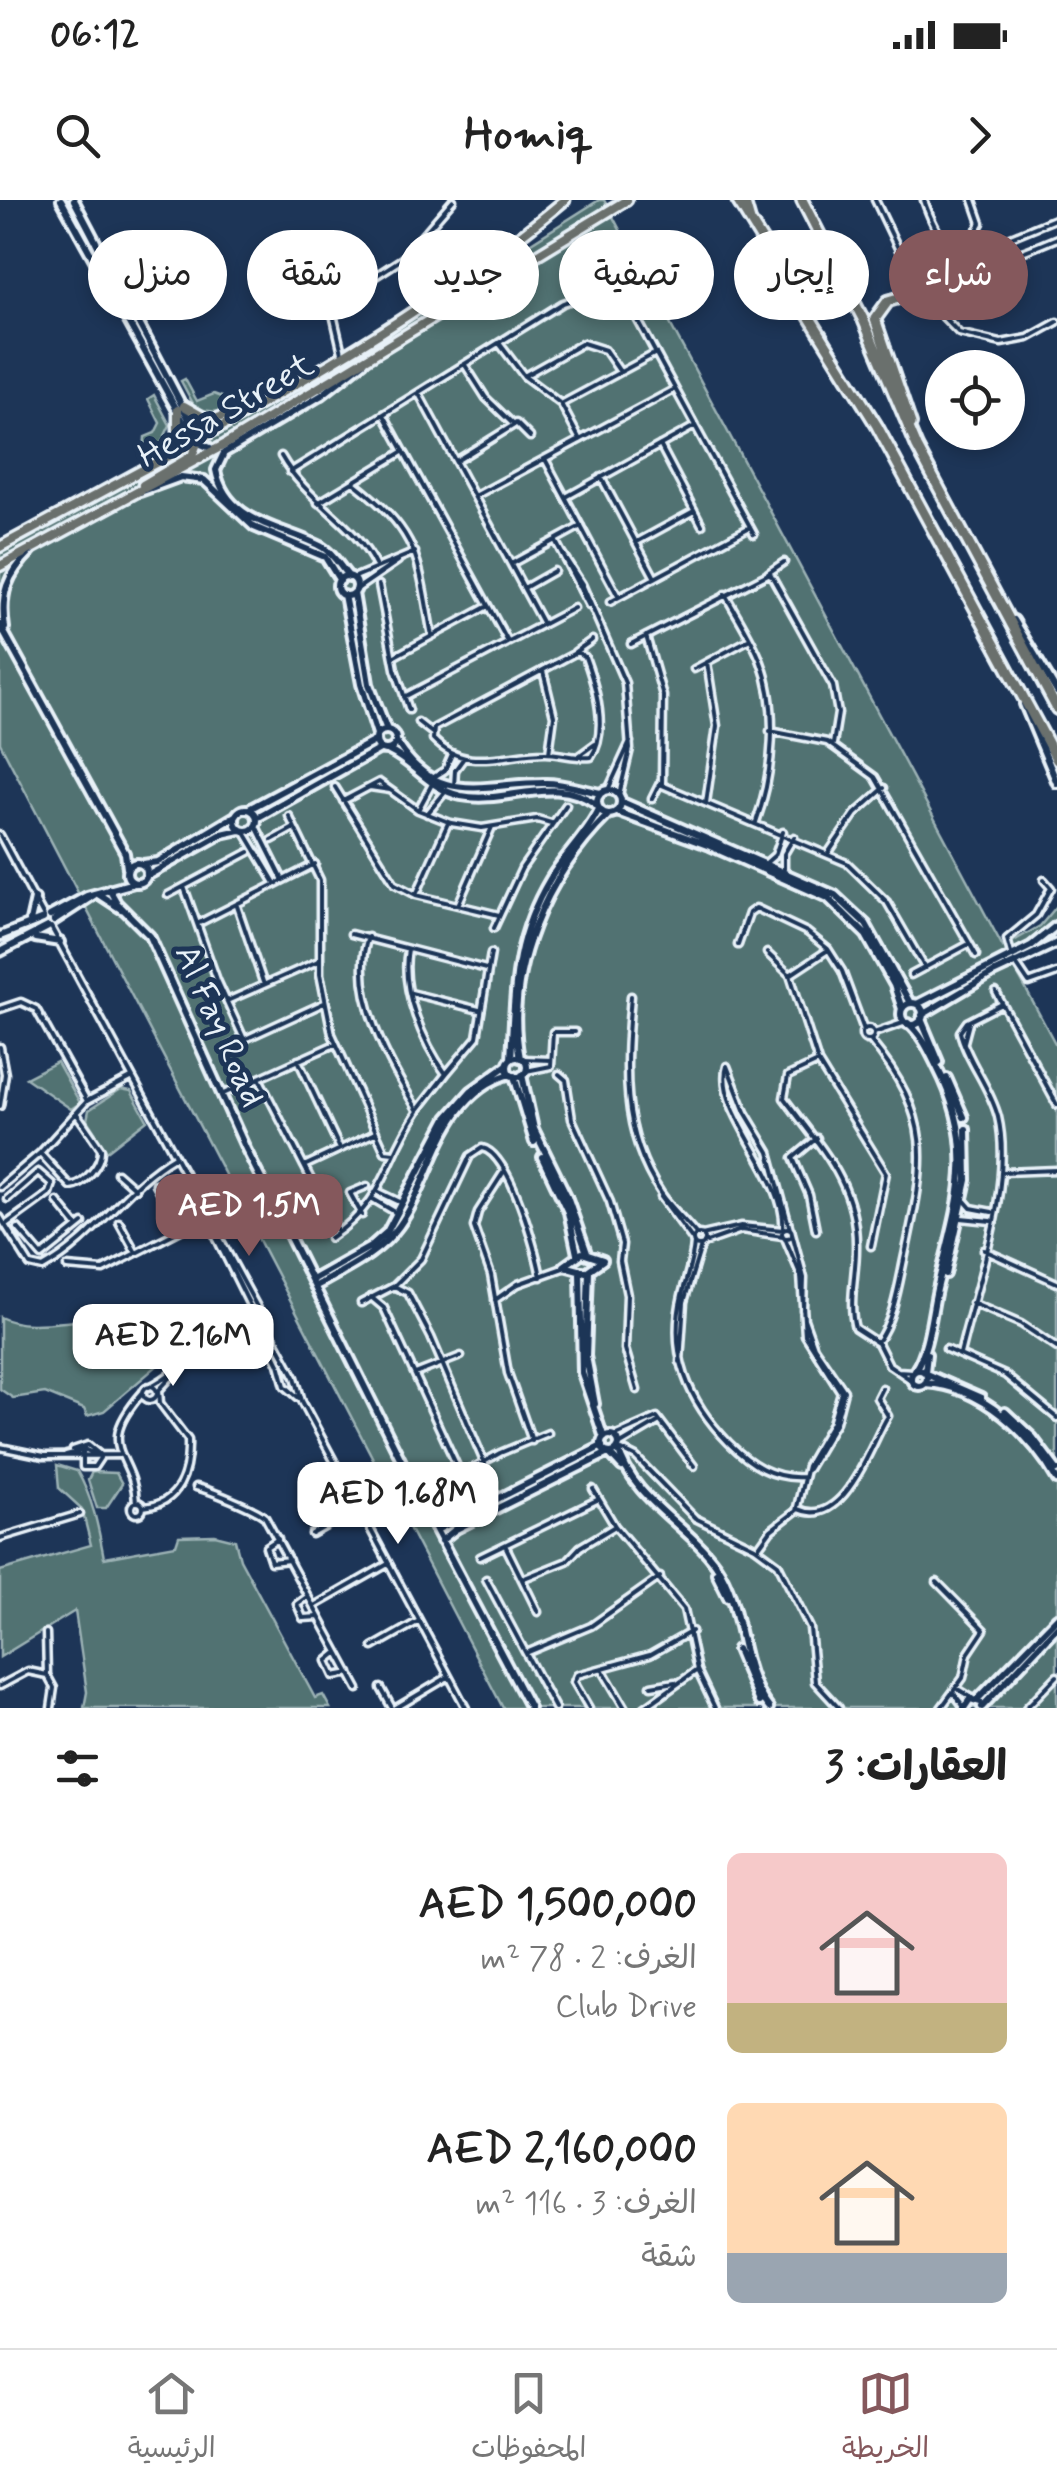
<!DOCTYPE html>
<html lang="ar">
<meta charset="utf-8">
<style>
:root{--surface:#fff;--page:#f6f6f6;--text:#222;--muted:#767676;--line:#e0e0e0;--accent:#85585c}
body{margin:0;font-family:Mynerve,"Playpen Sans Arabic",sans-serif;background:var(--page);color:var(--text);direction:rtl;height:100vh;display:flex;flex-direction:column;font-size:38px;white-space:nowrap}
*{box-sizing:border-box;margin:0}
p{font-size:32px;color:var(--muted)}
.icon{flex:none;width:55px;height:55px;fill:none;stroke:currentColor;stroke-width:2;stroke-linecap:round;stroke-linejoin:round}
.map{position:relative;height:1508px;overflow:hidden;direction:ltr}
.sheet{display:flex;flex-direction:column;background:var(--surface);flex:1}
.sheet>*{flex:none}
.banner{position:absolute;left:30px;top:30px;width:998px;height:90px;direction:rtl;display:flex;gap:20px}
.buttons{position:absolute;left:925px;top:150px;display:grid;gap:20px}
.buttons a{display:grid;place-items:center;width:100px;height:100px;border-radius:50%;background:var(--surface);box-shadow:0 5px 15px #0003;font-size:50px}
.price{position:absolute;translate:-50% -85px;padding:0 22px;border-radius:20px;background:#fff;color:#222;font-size:32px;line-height:65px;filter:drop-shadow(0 2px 5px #0008)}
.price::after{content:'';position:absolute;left:50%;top:60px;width:30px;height:22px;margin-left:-15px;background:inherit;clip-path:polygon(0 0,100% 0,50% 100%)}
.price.on{background:var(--accent);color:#fff}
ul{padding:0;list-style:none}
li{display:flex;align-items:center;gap:30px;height:250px;padding:0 50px}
li span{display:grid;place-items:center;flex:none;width:280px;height:200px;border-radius:15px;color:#555}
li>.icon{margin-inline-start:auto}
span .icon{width:120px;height:120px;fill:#fffc;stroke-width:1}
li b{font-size:42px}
h2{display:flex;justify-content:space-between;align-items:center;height:120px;padding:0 50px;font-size:42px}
.chip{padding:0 35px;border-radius:45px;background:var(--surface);box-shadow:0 5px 15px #0003;font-size:35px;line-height:90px}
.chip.on{background:var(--accent);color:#fff}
.status{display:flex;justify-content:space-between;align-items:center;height:70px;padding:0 50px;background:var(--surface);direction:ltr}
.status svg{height:28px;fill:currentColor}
header{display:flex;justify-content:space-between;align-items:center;height:130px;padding:0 50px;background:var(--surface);font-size:45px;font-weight:700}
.tab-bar{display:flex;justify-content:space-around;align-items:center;height:140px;border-top:2px solid var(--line);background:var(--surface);font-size:28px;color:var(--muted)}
.tab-bar a{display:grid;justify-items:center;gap:5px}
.tab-bar .on{color:var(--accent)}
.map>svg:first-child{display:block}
.green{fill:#517272;stroke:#9cb2b5;stroke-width:2.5}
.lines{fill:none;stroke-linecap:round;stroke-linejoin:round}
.street-casing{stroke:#e8f1f8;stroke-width:11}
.secondary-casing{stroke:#e8f1f8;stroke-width:14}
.primary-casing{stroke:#e8f1f8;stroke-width:15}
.highway-casing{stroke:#e8f1f8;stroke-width:16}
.street{stroke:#1d3557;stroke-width:4}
.secondary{stroke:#1d3557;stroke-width:6}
.primary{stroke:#6b706d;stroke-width:8}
.highway{stroke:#6b706d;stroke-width:9}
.labels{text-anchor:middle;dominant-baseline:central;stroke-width:10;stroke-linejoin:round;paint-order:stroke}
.street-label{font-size:35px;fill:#e8f1f8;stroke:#1d3557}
</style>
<div class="status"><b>06:12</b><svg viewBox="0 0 49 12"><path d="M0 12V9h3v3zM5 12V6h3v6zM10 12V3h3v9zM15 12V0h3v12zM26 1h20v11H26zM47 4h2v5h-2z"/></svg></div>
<header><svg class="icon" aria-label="forward" viewBox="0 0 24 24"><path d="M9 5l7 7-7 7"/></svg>Homiq<svg class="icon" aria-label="search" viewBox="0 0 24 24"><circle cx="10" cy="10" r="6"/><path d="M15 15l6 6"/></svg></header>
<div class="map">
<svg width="1057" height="1508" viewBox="0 0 1057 1508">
<rect width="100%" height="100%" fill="#1d3557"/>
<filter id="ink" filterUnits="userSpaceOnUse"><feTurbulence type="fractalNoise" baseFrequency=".01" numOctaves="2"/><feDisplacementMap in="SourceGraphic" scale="20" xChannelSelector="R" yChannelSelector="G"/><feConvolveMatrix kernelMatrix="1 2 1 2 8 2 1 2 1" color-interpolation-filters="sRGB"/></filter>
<g filter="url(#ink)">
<path class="green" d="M 599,0 L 604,0 L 1003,747 L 1040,726 L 1057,706 L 1057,719 L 1036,740 L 1008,756 L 1057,847 L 1057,1508 L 503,1508 L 0,543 L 0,353 L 287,197 Z
M 185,179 L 197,201 L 214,194 L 230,200 L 231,205 L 217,212 L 196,209 L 181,181 Z
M 154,195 L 170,225 L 161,244 L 144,253 L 145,237 L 155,233 L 160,223 L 148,199 Z
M 57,862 L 80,903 L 71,909 L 26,878 Z
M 121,889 L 131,891 L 147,920 L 107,951 L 87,920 L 89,910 Z
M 124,1107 L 134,1121 L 137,1143 L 158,1165 L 104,1211 L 87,1216 L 84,1209 L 45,1193 L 13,1198 L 0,1189 L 0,1117 C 32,1133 74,1116 110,1121 Z
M 57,1265 L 77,1271 C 93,1299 98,1326 104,1358 L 176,1345 L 179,1336 L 215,1335 L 235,1340 L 240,1359 L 315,1498 L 323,1495 L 330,1508 L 84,1508 L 87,1492 L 75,1411 L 0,1457 L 0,1371 L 91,1345 L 82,1309 L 59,1288 Z
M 92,1272 L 116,1273 L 122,1284 L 106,1308 L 97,1308 L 88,1280 Z"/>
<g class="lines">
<defs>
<path id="street" d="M 875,0 L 919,92 L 959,133 L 1001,143 L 1028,138 L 1057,122
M 924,0 C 952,83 990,66 1057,38
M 966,48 L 1001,41 L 1057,18
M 961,57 L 981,23 L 973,0
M 923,97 L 932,80 L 956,54
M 499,143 L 524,176 L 561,204 L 580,240
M 342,153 L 333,114 L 338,100 L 402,59 L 453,0
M 524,176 L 583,143 L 605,150 L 620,172
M 419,194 L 543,424
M 561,204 L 656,153
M 384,215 L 508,442
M 516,223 L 530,237
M 660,245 L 702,325
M 281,256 C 307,302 356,324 375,365
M 545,259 L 618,396
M 456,261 L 514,225 L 486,198 L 465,165
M 290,272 L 563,103 C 582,95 619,102 635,115 L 754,334
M 601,277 L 655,378
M 353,282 C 421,335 417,356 432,436
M 475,296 L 675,189
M 566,297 L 695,226
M 318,303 L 404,251
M 555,340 L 589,406
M 637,342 L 694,311
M 560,350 L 582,384 L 625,483 L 630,549 L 619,595
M 511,364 L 581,326
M 768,373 L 784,362
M 353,378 L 415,352
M 379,385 L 395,469 L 409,510
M 524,388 L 554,371
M 357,389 L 398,361
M 725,394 C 737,416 752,438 761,462 C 779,509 773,576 756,622
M 610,402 L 750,327
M 646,436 L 663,496 L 662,585 L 847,663 L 887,702 L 925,768
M 631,444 L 770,373 L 833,486 L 838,513 L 833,544
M 575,452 L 592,440
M 577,452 L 585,457 C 595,484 609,531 591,557 C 577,559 560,553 545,553 C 504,553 466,574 433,539 L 434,528 Z
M 393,457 L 488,406
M 694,469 L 750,439
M 543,471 L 554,516 L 549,553
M 404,497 L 574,408
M 418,522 L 432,533
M 770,531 L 827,542 L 875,577 L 976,755
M 580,555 L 595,544
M 434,577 L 445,570 L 452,554
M 454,586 L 455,570 L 463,559
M 335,587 L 395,684 L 416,695 L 499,715
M 370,587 L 390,590
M 608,590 L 630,542
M 652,599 L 660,583
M 343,601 L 379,582 L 418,610 L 451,623 L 482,628 L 537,619 L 551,623
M 706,603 L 717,526 L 707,462
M 418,610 L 432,584
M 427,614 L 446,591
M 289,616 L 320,680 L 320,774 L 332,834 L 385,952 L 394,953
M 256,626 L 283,680
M 244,631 L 275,683
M 0,635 L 44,717
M 272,640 L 294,628
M 829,652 L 855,614 L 884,588
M 767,662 L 775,655 L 783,632
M 784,669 L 784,654 L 794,637
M 184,687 L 217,780 L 244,839
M 168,695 L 249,652
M 416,695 L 448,623
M 458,705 L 492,627
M 237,706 L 263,782
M 199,723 L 315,664
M 51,727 L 295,1177 L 302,1201 L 466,1508
M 494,728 L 522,668 L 566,605
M 351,734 L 486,769
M 738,745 L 749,713 L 756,708 L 807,732 L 828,749 L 842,771 L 864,830
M 408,750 C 400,789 423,843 446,874 L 477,837 L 491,753
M 767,753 L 790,775 L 818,862 L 886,973 L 871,1046
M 1012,757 L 1007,739 L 1036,715 L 1051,688 L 1044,680
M 1015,762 L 1029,783 L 1057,773
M 790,775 L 828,750
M 911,775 L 969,744
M 996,792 L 1057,905
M 411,793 L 479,810
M 631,796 C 625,866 620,932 661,993 C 671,1008 685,1020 697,1035
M 227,801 L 318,761
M 0,809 L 21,802 L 36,809 L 87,901
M862 834a6 6 0 1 1 12 0a6 6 0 1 1-12 0Z
M 874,833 L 906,822
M 870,840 C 935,919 925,961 905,1055 C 899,1082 894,1120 877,1142
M 964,842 L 969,823
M 230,846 L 324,803
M 0,847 L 5,874 L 0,906
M 523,859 L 551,860
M 298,860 L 340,949
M 818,862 L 788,876 L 784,898 C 820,947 858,984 856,1049 C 856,1074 848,1104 855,1128 L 878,1143 L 889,1165 L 911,1180
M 526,871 L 551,866 L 553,832 L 575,832
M 559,874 L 566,880 L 572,919 L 610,1002 L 622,1044 L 620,1061 L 627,1095 L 625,1149 L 637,1190
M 259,878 L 338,1032
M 221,895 L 335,844
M 418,910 L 446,874
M 40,953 L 70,986 C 85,984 102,964 101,949 L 77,914
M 304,966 L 375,933
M 1002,972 L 1057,970
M 117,973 L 135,989
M 503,973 L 478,1012 L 474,1027 L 491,1075 L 508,1173 L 532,1241
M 155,984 L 180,1030
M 0,987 L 40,953 L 87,901 L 131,878
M 379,992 L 400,1002
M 661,997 L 693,1040
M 373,999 L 395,1012
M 57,1001 L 78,1027
M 965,1001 L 971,1008 L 992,1012
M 362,1015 L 350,993 L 367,986
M 0,1017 L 30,1065 L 43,1068 C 96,1039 124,986 174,957
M 961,1018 L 991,1021
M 119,1022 L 136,1053
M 5,1025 L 49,993 L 52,984 L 38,972 L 7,999
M 211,1027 L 279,1164 L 285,1186 L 299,1198
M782 1033a5 5 0 1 1 10 0a5 5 0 1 1-10 0Z
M 18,1028 L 42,1056 L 83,1023
M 783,1029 C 788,978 713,910 727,866 L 745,912 L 769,952 L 790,1029
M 816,1030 L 809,995 L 793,958 L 817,938
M 792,1033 L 804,1078 L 803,1110
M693 1040a6 6 0 1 1 12 0a6 6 0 1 1-12 0Z
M 702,1035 L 741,1026 L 783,1030
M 330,1038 C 388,999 382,965 418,911 C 390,864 348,793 368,737
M 694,1043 C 693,1061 686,1078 682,1095 C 668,1154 688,1201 729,1243 C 750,1264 772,1279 803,1277
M 704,1043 L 741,1030 L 783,1036
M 984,1050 L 1057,1083
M 67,1067 L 103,1070 L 206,1017
M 394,1086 L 408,1093 L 431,1137 L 485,1264
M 371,1097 L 384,1108 L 462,1277
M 495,1100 L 518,1084 L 563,1068
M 361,1103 L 394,1086 L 421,1059 L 470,956 L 482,948 C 510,953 536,1050 541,1077
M 972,1103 L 1021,1124 L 1057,1148
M 804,1119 L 814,1147 L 844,1191 L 836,1222 L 808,1269
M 946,1149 L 1005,1175 L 1057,1218
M 960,1154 C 976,1085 1014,985 998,917 C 990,886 967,861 960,832 L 967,822 L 1002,804
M 680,1162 L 684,1102 L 701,1046
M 898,1171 L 913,1172
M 415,1174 L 461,1156
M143 1193a7 7 0 1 1 14 0a7 7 0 1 1-14 0Z
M 149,1187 C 194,1166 197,1126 251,1109
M 614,1236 L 657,1217 L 694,1266
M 619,1245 L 658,1222
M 0,1247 L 44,1256 L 119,1255
M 73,1250 L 88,1245 L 99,1254
M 83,1250 L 83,1267 L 94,1267 L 100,1258
M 622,1250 L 636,1257 L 695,1318 L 755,1347 L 778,1364 L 810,1428 L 815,1482 L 839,1508
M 66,1255 L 86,1250 L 99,1256
M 196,1287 C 210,1290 256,1309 265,1317 L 358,1489
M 593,1289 L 615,1326 L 684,1409 L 697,1470 L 715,1508
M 420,1298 L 500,1253 L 548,1233
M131 1308a6 6 0 1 1 12 0a6 6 0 1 1-12 0Z
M 136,1302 C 134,1251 92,1250 143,1192
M 143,1307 C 180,1304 189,1272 188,1240 L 160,1203 L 159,1190 L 208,1137 L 259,1115
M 798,1309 C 845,1331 872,1240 888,1216 L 877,1198 L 882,1188
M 312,1334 L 358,1308
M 0,1338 L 80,1314
M 278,1339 L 266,1347 L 271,1362 L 289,1360
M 505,1345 L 538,1412
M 758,1348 L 771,1330 L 796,1311 L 807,1266 L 832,1223 L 841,1192 L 805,1135 L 801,1076 L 785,1038
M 480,1357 L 599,1299
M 486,1379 L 555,1508
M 522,1379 L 567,1361 L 580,1347 L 615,1326
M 937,1382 L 984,1430 L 968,1454 L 963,1478 L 941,1508
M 308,1396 L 297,1404 L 303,1418 L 319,1417
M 314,1406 L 388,1364
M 46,1433 L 47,1475
M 373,1447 L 419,1421
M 338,1452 L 327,1461 L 334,1476 L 350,1473
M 526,1453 L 591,1426 L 660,1377
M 602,1469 L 625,1508
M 47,1475 L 54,1488 L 51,1508
M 0,1486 L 28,1471 L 47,1475
M 651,1486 L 675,1482
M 381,1488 L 392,1508
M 956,1488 L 972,1498
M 953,1492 L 964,1507
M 396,1508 L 448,1477
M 589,1508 L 574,1482 L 577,1475 L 650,1455 L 692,1431
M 644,1508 L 697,1470
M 1026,1508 L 1057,1476"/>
<path id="secondary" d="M 61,0 L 194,241 L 215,250
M 74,0 L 199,238
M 140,292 L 181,277 L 204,280 L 254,327 L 325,357 L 340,381
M337 386a10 10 0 1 1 20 0a10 10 0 1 1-20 0Z
M 349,377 C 340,367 334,354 322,347 C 284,326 226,324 216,270 L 224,253 L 322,195 L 364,162
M 354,393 L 369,484 L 387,530
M 344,395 L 361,484 L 377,534
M 1014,420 L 1057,492
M 0,425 L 125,653 L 127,668
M 5,428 C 0,394 7,375 31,351
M 1024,504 L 1057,583
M376 540a10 10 0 1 1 20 0a10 10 0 1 1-20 0Z
M 396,541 C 437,609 486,582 546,583 C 565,583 582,590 601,593
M 389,551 C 415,563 429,589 461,596 C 507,605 554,573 597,605
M597 602a12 12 0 1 1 24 0a12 12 0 1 1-24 0Z
M 622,602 L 835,695 L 866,724 L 910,803
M235 620a11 11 0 1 1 22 0a11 11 0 1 1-22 0Z
M 249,609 L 375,541
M 617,612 L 710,646 L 828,698 L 866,735 L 894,785 L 902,809
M 257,618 L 380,549
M127 673a10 10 0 1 1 20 0a10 10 0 1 1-20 0Z
M 143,664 L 158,662 L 235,616
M 147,676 L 222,634 L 240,630
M 109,689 L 117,703 L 150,736 L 246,949 L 436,1330 L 530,1508
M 98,694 L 121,709
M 50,716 L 87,696 L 134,683
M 30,721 L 35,699
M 54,721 L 94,695
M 0,736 L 43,719
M 35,738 L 60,742
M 0,752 L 48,727
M901 814a11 11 0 1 1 22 0a11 11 0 1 1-22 0Z
M 917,804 L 1031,746 L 1057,725
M 922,815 L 993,773 L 1057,743
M 921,819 L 939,862
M 908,823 C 922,835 929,851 937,867 C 980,950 957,1005 937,1089 C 931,1115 929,1149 915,1170
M507 867a10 10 0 1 1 20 0a10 10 0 1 1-20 0Z
M 520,858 C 503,771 547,675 608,615
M 511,859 C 515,791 513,741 550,679 C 564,655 587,635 599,609
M 522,875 L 534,929 L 567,996 L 587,1053
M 514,876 L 534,942
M 947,878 L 964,917
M 542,957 L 568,1012 L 577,1054
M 582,1053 L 603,1060 L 586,1072 L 564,1066 Z
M 589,1071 L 586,1156 L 595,1204
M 580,1072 L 582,1173 L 604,1238
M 946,1074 L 967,980 L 966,929
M 315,1078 L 370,1047 L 387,1032 L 447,918 L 471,891 L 507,865
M 318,1085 C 347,1068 379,1054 399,1026 C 435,976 440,895 510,874
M911 1178a8 8 0 1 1 16 0a8 8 0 1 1-16 0Z
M 925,1172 L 927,1154
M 926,1174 L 981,1198
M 925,1183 C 981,1186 1031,1234 1057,1280
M 1005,1212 L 1033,1238 L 1057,1270
M601 1244a9 9 0 1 1 18 0a9 9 0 1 1-18 0Z
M 618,1248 C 631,1298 688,1325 716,1365 C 746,1409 736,1465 769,1508
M 609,1253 L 622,1267
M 436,1330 L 602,1246
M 441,1341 L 456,1329 L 608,1253
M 716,1373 L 728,1397
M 737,1449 L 759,1502
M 977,1500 L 1057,1418
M 982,1507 L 1057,1427
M 964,1508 L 970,1499 L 980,1502"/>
<path id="primary" d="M 184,206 L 210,221 L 252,205
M 165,255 L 178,238 L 178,210
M 143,285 L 192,256 L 199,238
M 0,347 C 187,245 402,137 565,0
M 0,366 L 226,244 L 627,0"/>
<path id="highway" d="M 737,0 L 877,226 L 1057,560
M 744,0 L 750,21
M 802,0 L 863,119 L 917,247 L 1057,509
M 911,224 L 875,119 L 888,101 L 919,92"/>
</defs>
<use href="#street" class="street-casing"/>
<use href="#secondary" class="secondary-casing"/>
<use href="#primary" class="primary-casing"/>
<use href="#highway" class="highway-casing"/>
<use href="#street" class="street"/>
<use href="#secondary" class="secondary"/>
<use href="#primary" class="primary"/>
<use href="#highway" class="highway"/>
</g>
</g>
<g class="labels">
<g class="street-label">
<text transform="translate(226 211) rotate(-30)">Hessa Street</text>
<text transform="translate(219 826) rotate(66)">Al Fay Road</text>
</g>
</g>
</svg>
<div class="buttons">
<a><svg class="icon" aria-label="locate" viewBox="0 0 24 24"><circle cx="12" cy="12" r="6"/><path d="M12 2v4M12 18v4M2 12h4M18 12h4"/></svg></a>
</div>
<b class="price on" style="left:249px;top:1059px">AED 1.5M</b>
<b class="price" style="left:173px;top:1189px">AED 2.16M</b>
<b class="price" style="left:398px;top:1347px">AED 1.68M</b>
<div class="banner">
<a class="chip on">شراء</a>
<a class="chip">إيجار</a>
<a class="chip">تصفية</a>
<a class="chip">جديد</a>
<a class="chip">شقة</a>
<a class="chip">منزل</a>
</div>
</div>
<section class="sheet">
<h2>العقارات: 3<svg class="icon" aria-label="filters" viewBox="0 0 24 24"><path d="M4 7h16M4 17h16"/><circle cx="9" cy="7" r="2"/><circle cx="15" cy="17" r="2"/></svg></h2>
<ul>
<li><span style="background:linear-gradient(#f6c9c9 75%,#c2b280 0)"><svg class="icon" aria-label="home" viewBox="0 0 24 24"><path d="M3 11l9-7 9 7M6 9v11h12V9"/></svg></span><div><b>AED 1,500,000</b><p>الغرف: 2 · 78 m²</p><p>Club Drive</p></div></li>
<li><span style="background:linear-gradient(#ffd9b3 75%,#9aa5b1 0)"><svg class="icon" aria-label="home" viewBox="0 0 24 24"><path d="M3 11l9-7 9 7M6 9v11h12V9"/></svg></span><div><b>AED 2,160,000</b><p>الغرف: 3 · 116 m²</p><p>شقة</p></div></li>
</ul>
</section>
<nav class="tab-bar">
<a class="on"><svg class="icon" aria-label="map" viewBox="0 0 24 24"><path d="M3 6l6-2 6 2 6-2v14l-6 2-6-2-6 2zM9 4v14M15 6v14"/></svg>الخريطة</a>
<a><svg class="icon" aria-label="saved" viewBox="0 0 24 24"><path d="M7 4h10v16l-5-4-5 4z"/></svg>المحفوظات</a>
<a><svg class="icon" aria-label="home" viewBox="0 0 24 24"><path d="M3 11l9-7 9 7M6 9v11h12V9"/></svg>الرئيسية</a>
</nav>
